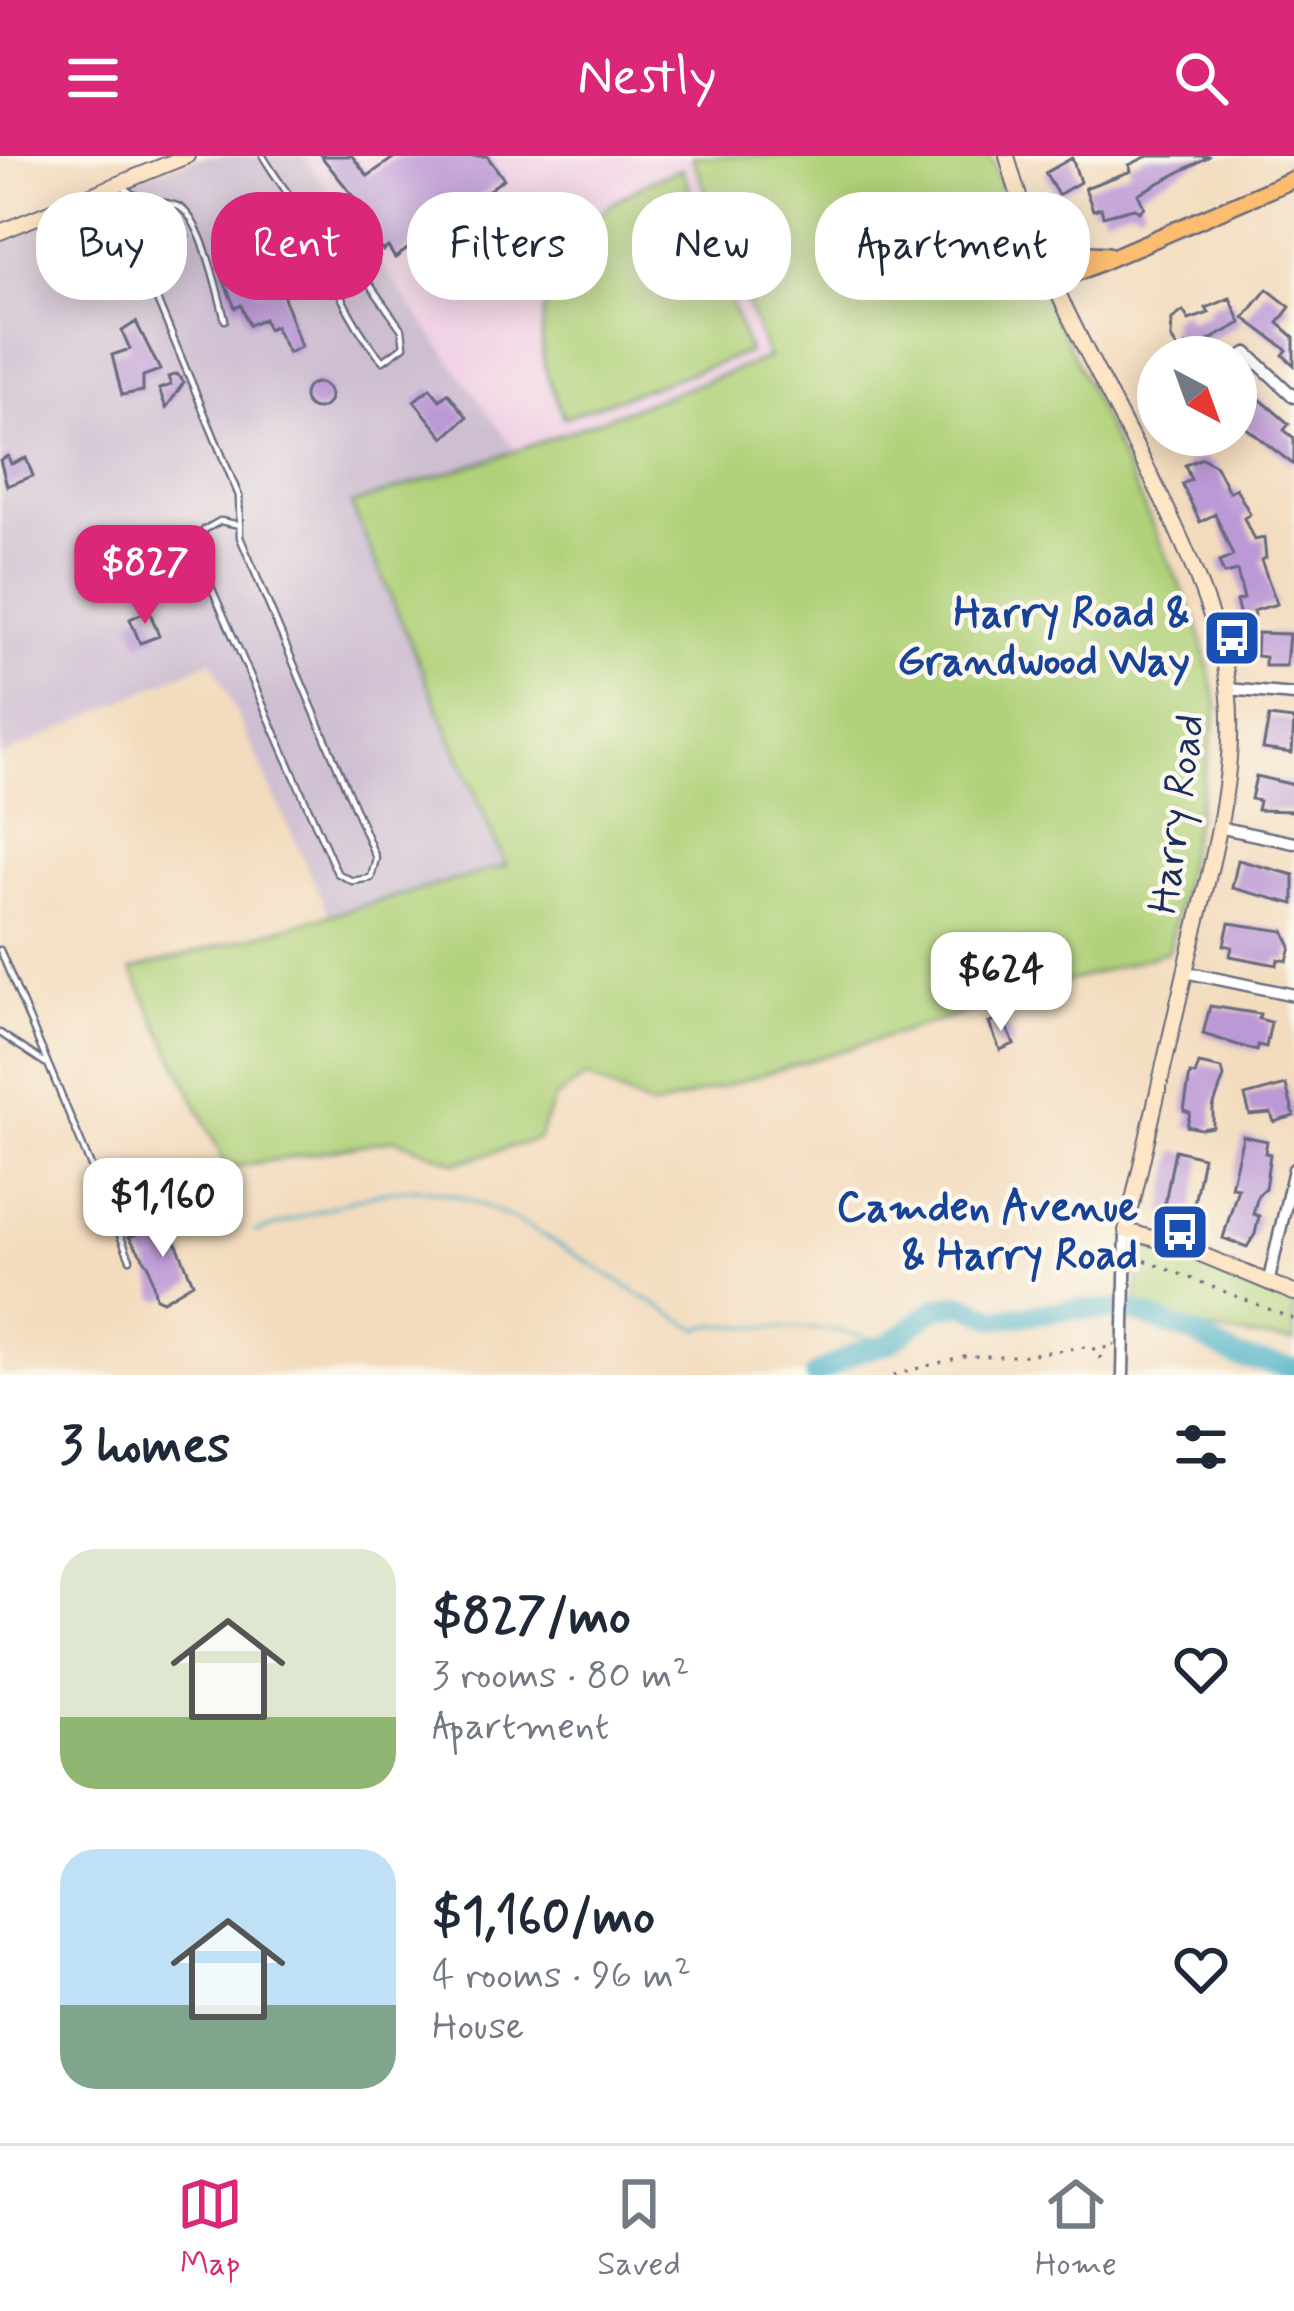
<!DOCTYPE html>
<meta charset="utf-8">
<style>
:root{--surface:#fff;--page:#f2f2f3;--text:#1f2937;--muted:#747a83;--line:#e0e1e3;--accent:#db2777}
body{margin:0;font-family:Mynerve,sans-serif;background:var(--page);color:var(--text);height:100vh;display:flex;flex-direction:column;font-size:45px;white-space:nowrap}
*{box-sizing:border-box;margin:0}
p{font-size:39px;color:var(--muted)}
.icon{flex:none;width:66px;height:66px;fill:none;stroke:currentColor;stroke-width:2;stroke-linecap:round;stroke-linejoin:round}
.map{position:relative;height:1219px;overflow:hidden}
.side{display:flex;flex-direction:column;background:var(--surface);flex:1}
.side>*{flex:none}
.hud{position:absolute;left:36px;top:36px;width:1224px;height:108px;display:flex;gap:24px}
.needle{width:78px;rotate:139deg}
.controls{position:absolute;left:1137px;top:180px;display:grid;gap:24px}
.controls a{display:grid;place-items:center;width:120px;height:120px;border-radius:50%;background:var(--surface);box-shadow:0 6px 30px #0003;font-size:60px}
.price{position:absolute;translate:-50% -102px;padding:0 27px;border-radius:24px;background:#fff;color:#222;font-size:39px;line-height:78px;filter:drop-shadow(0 3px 6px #0008)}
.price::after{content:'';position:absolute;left:50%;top:72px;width:36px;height:27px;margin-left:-18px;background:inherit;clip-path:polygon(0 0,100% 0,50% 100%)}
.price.active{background:var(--accent);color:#fff}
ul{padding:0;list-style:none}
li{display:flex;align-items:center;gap:36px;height:300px;padding:0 60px}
li span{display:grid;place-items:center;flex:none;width:336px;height:240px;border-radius:36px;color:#555}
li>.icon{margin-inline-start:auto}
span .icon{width:144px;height:144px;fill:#fffc;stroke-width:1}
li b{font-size:51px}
h2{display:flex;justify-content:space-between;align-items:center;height:144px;padding:0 60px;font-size:51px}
.chip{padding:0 42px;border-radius:48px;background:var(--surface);box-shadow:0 6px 30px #0003;font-size:42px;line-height:108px}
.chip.active{background:var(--accent);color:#fff}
header{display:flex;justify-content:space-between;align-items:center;height:156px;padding:0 60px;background:var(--accent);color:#fff;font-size:54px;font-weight:600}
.dock{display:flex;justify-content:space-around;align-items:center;height:168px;border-top:3px solid var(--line);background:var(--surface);font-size:33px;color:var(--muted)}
.dock a{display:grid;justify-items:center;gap:6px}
.dock .active{color:var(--accent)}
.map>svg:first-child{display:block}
.built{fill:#f0d0e5}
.industrial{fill:#cebed2}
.green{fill:#b0d179;stroke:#66806c;stroke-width:3}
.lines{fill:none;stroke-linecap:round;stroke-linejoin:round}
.stream{stroke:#48b1c6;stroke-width:3}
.river{stroke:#48b1c6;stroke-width:21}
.building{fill:#bb98d6}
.lane-casing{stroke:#676b7f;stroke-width:9}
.street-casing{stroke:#676b7f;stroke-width:15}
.secondary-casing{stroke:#676b7f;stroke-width:18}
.primary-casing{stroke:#676b7f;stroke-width:20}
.path{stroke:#676b7f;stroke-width:3;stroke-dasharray:3 9;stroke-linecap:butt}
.lane{stroke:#fff;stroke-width:4.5}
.street{stroke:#fff;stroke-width:10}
.secondary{stroke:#fee5c5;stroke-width:14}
.primary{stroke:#fcbd6f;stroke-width:15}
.labels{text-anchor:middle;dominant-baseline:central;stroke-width:9;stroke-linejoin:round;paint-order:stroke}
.transit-label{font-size:42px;font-weight:bold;fill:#164399;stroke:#fbf7ec;text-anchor:end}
.street-label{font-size:42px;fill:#1b2f5e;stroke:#fbf7ec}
</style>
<header><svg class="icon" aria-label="menu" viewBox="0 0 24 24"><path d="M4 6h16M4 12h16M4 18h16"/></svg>Nestly<svg class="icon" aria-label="search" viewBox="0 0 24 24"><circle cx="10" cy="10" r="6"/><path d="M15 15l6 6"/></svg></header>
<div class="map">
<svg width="1294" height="1219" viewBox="0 0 1294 1219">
<rect width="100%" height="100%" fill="#fbf7ec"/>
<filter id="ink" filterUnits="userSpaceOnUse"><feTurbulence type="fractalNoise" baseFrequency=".00833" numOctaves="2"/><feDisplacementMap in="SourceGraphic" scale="24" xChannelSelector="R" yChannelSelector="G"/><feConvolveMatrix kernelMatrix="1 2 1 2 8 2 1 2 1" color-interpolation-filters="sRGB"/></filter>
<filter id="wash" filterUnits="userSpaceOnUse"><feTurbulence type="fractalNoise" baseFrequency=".004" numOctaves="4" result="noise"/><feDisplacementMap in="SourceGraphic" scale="48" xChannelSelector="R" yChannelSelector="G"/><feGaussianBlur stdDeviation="2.7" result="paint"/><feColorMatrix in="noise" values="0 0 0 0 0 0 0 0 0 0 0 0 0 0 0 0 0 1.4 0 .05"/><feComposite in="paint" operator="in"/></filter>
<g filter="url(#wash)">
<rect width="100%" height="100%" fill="#f3dbbd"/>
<path class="built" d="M 303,0 L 692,0 L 768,202 L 516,295 Z"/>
<path class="industrial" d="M 203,0 L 303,0 L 516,295 L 351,348 L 506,711 L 331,763 L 212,504 L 0,601 L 0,83 L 130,24 Z"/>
<path class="green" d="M 692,0 L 990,0 L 1042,131 L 1197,466 L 1218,551 L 1169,795 L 652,952 L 586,921 L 554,943 L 538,983 L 456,1007 L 396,983 L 227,1012 L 132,814 L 506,710 L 351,348 L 516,295 L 768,202 Z
M 682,13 L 749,196 L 563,262 C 558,242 545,221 543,200 C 534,104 597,41 682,13 Z
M 1139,1095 L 1201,1099 L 1294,1147 L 1294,1186 L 1137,1165 Z"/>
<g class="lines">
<path class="stream" d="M 255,1076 C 301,1063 371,1032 417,1033 C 502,1036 623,1135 699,1173 L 713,1169 L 836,1174 L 890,1187"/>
<path class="river" d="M 815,1219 L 857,1196 L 890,1187 L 936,1152 L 962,1148 L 997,1163 L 1074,1153 L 1132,1155 L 1198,1180 L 1237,1201 L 1294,1212"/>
</g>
<g id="blocks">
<path class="building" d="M 321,0 L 352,0 L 368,20 L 396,0 L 487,0 L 504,23 L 395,102 L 388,91 L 383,95 L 375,84 L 379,80 L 374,66 Z
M 1148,0 L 1210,0 L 1138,38 L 1144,51 L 1139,56 L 1134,52 L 1103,60 L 1101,52 L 1093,54 L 1085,32 L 1131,15 L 1129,9 Z
M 1072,2 L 1080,26 L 1058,39 L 1045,17 Z
M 245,51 L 252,60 L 261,53 L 286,82 L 282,88 L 270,97 L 265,90 L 256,96 L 230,65 Z
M 170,61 L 174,72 L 184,68 L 189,81 L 169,89 L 173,97 L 161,102 L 150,68 Z
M 231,106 L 237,122 L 249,118 L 257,137 L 279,127 L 301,191 L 288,197 L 275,170 L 268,173 L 264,163 L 249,169 L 241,149 L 235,152 L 218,111 Z
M 1267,133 L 1290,151 L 1278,167 L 1294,181 L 1294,209 L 1283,199 L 1287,194 L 1244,162 Z
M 1230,142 L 1241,167 L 1191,194 L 1187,189 L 1179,194 L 1171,182 L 1172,163 L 1183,155 L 1189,164 L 1209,157 L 1206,152 Z
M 136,166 L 160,214 L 143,220 L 143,235 L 122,239 L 112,199 L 130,193 L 122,175 Z
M 177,218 L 184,226 L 166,252 L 159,233 L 171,229 L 168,221 Z
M304 240a13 13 0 1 1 26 0a13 13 0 1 1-26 0Z
M 430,232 L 440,244 L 448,237 L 467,261 L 444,282 L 414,245 Z
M 1253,237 L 1289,268 L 1284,274 L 1294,282 L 1294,309 L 1236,264 L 1236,243 L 1241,238 L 1248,244 Z
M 8,300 L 11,308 L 26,302 L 33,320 L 7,330 L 0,304 Z
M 1202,302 L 1216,310 L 1229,336 L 1236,332 L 1250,358 L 1244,362 L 1254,384 L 1264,382 L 1266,402 L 1261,404 L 1277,448 L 1253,455 L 1254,460 L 1241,464 L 1236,445 L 1244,443 L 1237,415 L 1224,418 L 1219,406 L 1233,400 L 1215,358 L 1200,366 L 1182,328 L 1191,324 L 1185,309 Z
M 149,454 L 159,480 L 140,487 L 130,463 Z
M 1257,477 L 1289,478 L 1286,510 L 1265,510 L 1265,501 L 1256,500 Z
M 1269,561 L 1294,564 L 1292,597 L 1263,593 Z
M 1256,620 L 1294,629 L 1294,655 L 1257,654 L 1259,645 L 1251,643 Z
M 1238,704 L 1294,719 L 1294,748 L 1232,732 Z
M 1229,767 L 1284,775 L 1291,791 L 1287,805 L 1278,803 L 1277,809 L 1230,800 L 1232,791 L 1224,789 Z
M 1210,850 L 1260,858 L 1259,863 L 1271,866 L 1266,891 L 1258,889 L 1257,895 L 1203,878 Z
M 1003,862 L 1014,888 L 1000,894 L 989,867 Z
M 1199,908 L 1222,913 L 1224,921 L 1213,951 L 1213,971 L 1201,973 L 1187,970 L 1190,957 L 1184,955 L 1190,918 L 1195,919 Z
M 1286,929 L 1294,960 L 1274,966 L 1271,957 L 1250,959 L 1245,940 Z
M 1243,980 L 1267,985 L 1265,997 L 1270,998 L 1265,1033 L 1258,1039 L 1253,1058 L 1259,1060 L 1255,1078 L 1247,1091 L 1223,1082 L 1238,1032 L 1231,1031 Z
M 1175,994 L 1203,1001 L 1191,1063 L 1163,1057 Z
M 167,1065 L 193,1127 L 163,1145 L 156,1142 L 149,1110 L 129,1081 Z"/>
</g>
</g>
<g filter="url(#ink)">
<use href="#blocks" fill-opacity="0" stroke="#676b7f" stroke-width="3"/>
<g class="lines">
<defs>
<path id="lane" d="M 263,0 C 277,25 297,47 309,72 C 332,119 348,166 383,205 L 404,190 L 402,174 L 326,67 L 311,53 L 294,48
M 124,31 C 139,47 158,43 177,50 C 202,59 218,138 225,164
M 112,36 L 239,340 L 240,381 L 376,702 L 371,722 L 352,725 L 337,717 L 198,401 L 204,374 L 220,365 L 240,369
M 0,794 L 130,1103
M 0,877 L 45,907"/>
<path id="street" d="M 1236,203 L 1247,197 L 1294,241
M 1228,533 L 1294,539
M 1218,671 L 1294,687
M 1185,816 L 1294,839
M 1268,1128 L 1294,1013
M 1123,1219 L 1126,1075"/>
<path id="secondary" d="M 1007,0 C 1051,170 1176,326 1221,493 C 1248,595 1210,710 1187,808 C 1166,897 1146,986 1126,1075 L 1181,1090 L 1294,1137
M 0,76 L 187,0"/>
<path id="primary" d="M 1039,95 L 1108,99
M 1055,126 L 1294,23"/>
</defs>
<use href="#lane" class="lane-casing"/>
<use href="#street" class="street-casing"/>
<use href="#secondary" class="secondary-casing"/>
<use href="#primary" class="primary-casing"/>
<path class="path" d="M 1134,1100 L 1294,1163
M 893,1219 L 964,1200 L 1019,1200 L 1092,1190 L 1099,1202 L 1105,1198 L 1105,1189 L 1114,1188"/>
<use href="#lane" class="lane"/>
<use href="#street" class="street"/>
<use href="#secondary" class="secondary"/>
<use href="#primary" class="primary"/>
</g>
</g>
<defs>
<symbol id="bus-square" viewBox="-11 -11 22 22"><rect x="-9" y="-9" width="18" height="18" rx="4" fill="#1a4fb4" stroke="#fbf7ec"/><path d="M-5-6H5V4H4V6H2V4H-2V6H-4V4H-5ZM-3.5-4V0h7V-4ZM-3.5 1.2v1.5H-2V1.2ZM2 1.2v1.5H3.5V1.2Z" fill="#fff"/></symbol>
</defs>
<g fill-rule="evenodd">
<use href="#bus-square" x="1199" y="449" width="66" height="66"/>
<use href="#bus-square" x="1147" y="1043" width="66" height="66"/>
</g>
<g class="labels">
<g class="transit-label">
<text x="1190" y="458">Harry Road &amp;<tspan x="1190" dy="48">Grandwood Way</tspan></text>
<text x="1138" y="1052">Camden Avenue<tspan x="1138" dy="48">&amp; Harry Road</tspan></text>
</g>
<g class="street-label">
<text transform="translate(1178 658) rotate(-82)">Harry Road</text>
</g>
</g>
</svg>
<div class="controls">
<a><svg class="needle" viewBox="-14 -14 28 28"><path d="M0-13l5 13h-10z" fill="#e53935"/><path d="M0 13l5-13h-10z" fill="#747a83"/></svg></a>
</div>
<b class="price active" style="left:145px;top:471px">$827</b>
<b class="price" style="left:1001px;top:878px">$624</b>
<b class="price" style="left:163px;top:1104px">$1,160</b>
<div class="hud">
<a class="chip">Buy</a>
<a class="chip active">Rent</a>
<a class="chip">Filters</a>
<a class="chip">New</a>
<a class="chip">Apartment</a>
</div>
</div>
<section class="side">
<h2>3 homes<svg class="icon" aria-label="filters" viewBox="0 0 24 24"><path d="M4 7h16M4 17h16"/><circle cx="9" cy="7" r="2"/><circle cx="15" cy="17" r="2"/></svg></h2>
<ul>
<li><span style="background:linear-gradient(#dfe7d0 70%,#8fb573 0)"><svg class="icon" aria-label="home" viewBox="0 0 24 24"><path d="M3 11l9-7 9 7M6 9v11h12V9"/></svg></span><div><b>$827/mo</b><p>3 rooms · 80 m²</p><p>Apartment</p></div><svg class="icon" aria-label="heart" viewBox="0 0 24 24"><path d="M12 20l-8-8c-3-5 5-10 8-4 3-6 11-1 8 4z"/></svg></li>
<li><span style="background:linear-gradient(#bfe0f5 65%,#7fa58c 0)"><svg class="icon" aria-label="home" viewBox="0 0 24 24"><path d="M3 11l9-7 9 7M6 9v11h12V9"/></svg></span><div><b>$1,160/mo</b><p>4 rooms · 96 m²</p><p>House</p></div><svg class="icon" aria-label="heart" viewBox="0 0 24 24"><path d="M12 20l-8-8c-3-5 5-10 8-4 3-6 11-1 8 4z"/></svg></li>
</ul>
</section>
<nav class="dock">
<a class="active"><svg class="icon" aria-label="map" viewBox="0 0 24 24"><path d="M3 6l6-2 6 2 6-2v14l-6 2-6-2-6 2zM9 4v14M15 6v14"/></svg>Map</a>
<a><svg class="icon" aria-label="saved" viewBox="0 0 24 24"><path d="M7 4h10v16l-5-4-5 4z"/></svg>Saved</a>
<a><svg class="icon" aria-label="home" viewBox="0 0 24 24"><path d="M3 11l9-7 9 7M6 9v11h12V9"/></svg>Home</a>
</nav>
